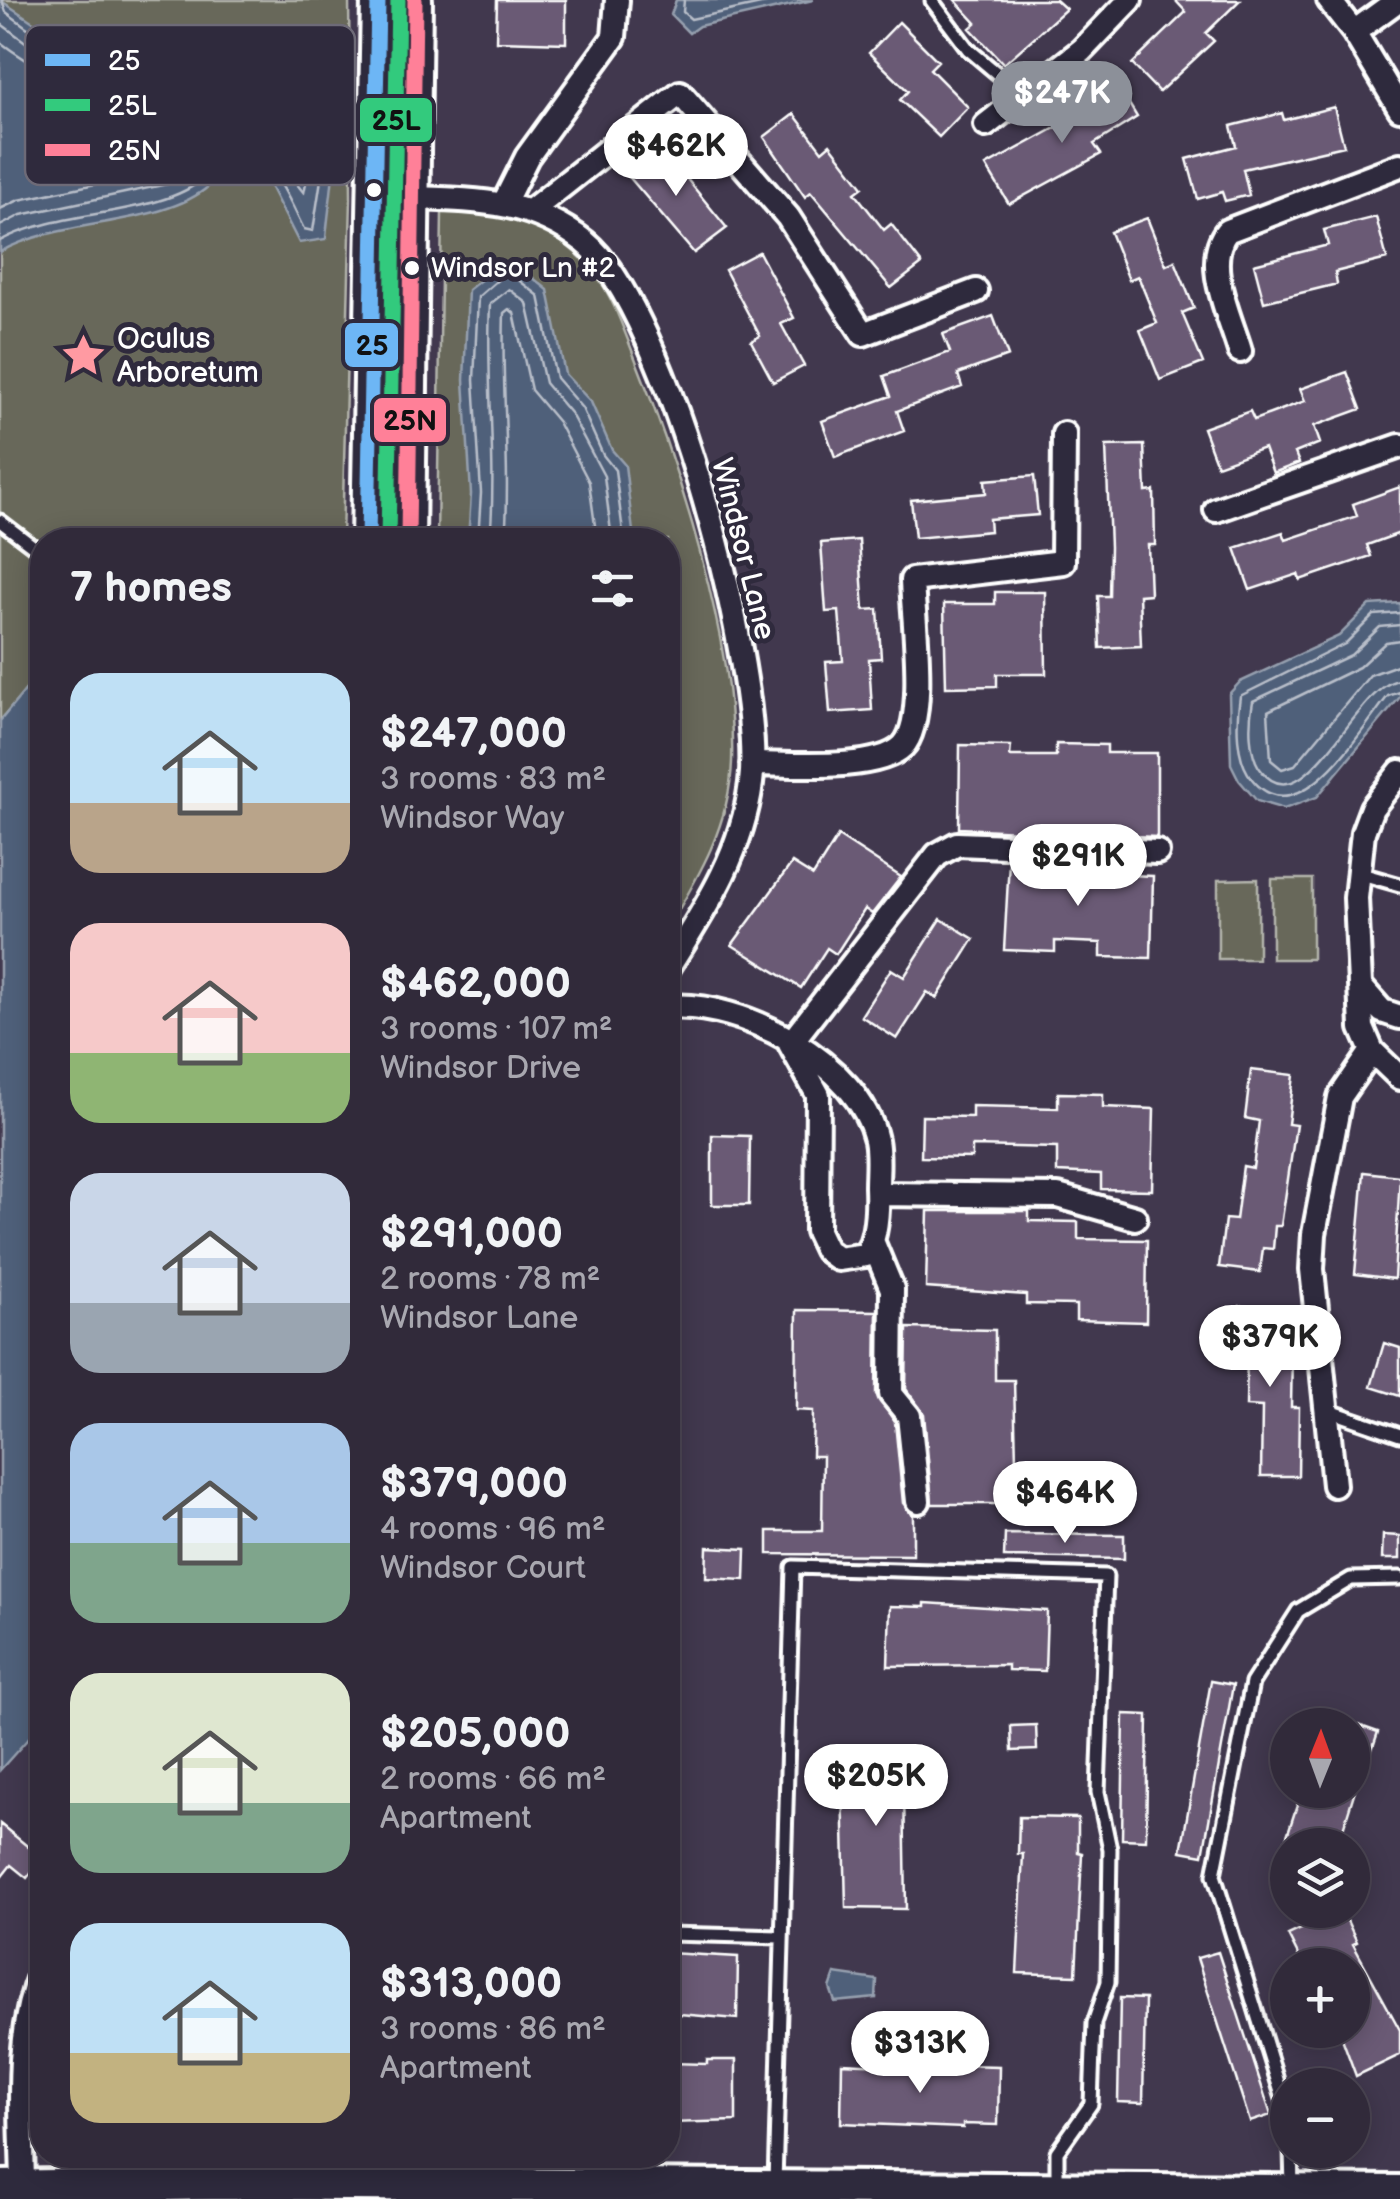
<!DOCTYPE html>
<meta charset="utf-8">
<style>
:root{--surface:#312a3a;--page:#393242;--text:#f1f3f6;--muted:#a8a7af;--line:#4c4654;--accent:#8c9099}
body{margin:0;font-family:"Balsamiq Sans",sans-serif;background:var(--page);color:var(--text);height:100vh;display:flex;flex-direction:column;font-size:38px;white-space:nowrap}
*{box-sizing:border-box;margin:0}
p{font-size:32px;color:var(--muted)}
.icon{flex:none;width:55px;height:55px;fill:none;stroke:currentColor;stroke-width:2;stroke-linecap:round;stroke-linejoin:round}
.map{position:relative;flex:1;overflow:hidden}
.sheet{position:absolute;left:30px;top:528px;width:650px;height:1640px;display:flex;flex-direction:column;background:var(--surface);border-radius:40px;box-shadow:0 5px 25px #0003,0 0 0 2px var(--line)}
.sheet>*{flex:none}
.needle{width:65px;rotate:1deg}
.buttons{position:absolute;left:1270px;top:1708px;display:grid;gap:20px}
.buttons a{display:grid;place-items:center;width:100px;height:100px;border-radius:50%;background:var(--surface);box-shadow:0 5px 25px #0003,0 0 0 2px var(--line);font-size:50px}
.price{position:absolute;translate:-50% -85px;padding:0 22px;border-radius:35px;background:#fff;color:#222;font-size:32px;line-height:65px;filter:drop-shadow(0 2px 5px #0008)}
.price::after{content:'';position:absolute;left:50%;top:60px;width:30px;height:22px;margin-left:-15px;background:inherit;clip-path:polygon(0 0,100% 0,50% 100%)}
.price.active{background:var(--accent);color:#fff}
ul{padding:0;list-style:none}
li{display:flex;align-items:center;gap:30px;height:250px;padding:0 40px}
li span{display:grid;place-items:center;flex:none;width:280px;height:200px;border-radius:30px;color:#555}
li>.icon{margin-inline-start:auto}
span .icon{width:120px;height:120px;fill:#fffc;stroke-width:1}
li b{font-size:42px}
h2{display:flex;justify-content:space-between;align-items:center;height:120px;padding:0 40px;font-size:42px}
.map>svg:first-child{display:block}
.green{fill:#67685a;stroke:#b3b4ac;stroke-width:2.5}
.water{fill:#50607a;stroke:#96a0af;stroke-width:2.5}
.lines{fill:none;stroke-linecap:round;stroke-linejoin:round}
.shore{stroke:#b9bfca;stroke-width:2.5}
.building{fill:#6a5a74;stroke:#fff;stroke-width:2.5}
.lane-casing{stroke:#fff;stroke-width:19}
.street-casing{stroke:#fff;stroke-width:30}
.secondary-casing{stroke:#fff;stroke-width:40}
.lane{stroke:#2f2a3d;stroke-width:11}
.street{stroke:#2f2a3d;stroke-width:22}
.secondary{stroke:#2f2a3d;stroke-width:32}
.bus-1-casing{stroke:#2f2a3d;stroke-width:22}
.bus-2-casing{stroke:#2f2a3d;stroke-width:22}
.bus-3-casing{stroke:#2f2a3d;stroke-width:22}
.bus-1{stroke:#6db6f5;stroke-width:15}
.bus-2{stroke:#33ca7d;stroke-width:15}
.bus-3{stroke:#ff8098;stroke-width:15}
.bus-dot{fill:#fff;stroke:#2f2a3d;stroke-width:4}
.labels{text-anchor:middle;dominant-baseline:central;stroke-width:10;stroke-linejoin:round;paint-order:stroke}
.bus-label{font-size:28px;fill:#fff;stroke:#2f2a3d;text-anchor:start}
.poi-label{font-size:30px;fill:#fff;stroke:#2f2a3d;text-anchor:start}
.street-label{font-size:30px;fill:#fff;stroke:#2f2a3d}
.key{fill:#2f2a3d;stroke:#6d6a77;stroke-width:2.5}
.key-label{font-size:28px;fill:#fff}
.line-badge{stroke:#2f2a3d;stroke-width:4}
.pale-badge-label{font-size:28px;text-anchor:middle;font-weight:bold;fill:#111}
</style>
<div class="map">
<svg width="1400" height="2199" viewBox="0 0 1400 2199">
<rect width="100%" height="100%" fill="#41384e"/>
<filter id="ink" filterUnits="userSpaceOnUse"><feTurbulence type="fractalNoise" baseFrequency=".01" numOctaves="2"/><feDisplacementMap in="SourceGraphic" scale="20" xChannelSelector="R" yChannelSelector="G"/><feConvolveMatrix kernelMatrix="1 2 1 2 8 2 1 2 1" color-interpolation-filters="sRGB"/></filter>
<g filter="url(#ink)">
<path class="green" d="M 0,0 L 349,0 L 351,198 L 342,540 L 42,540 L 42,670 L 0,721 Z
M 442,212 C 500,208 560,227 596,275 C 614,299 624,331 635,358 C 678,466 736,644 732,761 C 730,824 699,876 668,928 L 668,540 L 437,540 Z
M 1258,879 L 1258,959 L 1218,959 L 1218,880 Z
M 1272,879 L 1312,879 L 1312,959 L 1272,959 Z"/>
<path class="water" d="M 0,0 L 53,35 L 104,59 L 207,71 L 269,84 L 295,73 C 353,105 330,183 326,239 L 299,243 L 271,188 L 244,153 L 232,154 C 224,164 218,178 209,186 C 163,227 60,218 0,252 Z
M 676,0 L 813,0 L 699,26 L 689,33 L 671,15 Z
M 517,265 L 548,290 L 565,374 L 591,402 L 612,450 L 625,465 L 634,540 L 468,540 L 471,494 L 464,380 L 468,290 L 497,267 Z
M 1400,603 L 1400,697 L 1317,797 L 1284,809 L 1257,801 L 1239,780 L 1231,764 L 1229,694 L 1240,682 L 1339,636 L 1370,605 Z
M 42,670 L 42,1728 L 34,1732 L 0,1770 L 0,721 Z
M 835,1974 L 877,1980 L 876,1998 L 835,2002 L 830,1988 Z"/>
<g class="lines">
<path class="shore" d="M 684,0 L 683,12 L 691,19 L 780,0
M 0,23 L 43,55 L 100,81 L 205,93 L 267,106 L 295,99 L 301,104 L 313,147 L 304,193 L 259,137 L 246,131 L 222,134 L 194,169 L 172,183 L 21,215 L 0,226
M 0,42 C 67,92 121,104 203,108 L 219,115 L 183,159 L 167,169 L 19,200 L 0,209
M 0,241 C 53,210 165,216 203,178 C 211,170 217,156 225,146 C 264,133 289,201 304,229 L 313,231 L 326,147 L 312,96 L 296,85 L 268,94 L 207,81 L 101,69 L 48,43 L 6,12 L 2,0
M 478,540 L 481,493 L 474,380 L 478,297 L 501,277 L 512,275 L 539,296 L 556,378 L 582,408 L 603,455 L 615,470 L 624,540
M 490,540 C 497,462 486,383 490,304 L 509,289 L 527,303 L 545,383 L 571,414 L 604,476 L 612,540
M 505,540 C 511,464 501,389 504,313 L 509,309 L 514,313 L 531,390 L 558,422 L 589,482 L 597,540
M 1400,613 L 1374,615 L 1345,644 L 1240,696 C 1236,721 1235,759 1252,779 C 1298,837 1361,730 1388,696 L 1400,692
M 1400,625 L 1380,627 L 1351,655 L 1253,701 C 1249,721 1248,754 1261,770 C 1304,828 1358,682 1400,680
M 1400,640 L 1386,642 L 1359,667 L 1268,711 L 1271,760 L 1282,769 L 1295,765 L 1370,675 L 1400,664"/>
</g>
<path class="building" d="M 497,0 L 566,0 L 566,43 L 496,41 Z
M 955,0 L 1056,0 L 1066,9 L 1004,64 L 970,28 L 976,23 Z
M 1175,0 L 1240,0 L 1206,33 L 1214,41 L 1159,92 L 1132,64 L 1186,12 Z
M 899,22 L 938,61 L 930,69 L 968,107 L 939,137 L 900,100 L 908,91 L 869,53 Z
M 1117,84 L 1137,117 L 1094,144 L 1101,154 L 1009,204 L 986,166 L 1077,116 L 1074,110 Z
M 1334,107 L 1344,146 L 1243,169 L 1249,195 L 1225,201 L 1222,192 L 1198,199 L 1187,159 L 1236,146 L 1231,126 L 1282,113 L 1284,120 Z
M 794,114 L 822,151 L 830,144 L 863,187 L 855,193 L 869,211 L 884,230 L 891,224 L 922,264 L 891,288 L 811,192 L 805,197 L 764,137 Z
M 660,146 L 727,228 L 694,253 L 625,172 Z
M 1376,217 L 1387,259 L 1335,272 L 1337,284 L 1264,302 L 1254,264 L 1328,245 L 1324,230 Z
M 1147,218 L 1166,265 L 1175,261 L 1194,308 L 1182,313 L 1203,363 L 1160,380 L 1140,330 L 1157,323 L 1138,276 L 1129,280 L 1110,232 Z
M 759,252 L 794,318 L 781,324 L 804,366 L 773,382 L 751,341 L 760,336 L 725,270 Z
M 993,316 L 1008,356 L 958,374 L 962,387 L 897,411 L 904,431 L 835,457 L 822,421 L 891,396 L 884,376 L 950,352 L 943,334 Z
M 1347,372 L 1361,409 L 1314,426 L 1320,443 L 1295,453 L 1299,463 L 1273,473 L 1264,448 L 1217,465 L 1203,428 L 1250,411 L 1254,420 L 1305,401 L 1300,389 Z
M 1144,445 L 1146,492 L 1154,491 L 1155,545 L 1148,545 L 1150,594 L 1139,595 L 1141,646 L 1100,648 L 1098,596 L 1109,596 L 1110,547 L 1106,446 Z
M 1034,476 L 1038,515 L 989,519 L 990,531 L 915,538 L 911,500 L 986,493 L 985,480 Z
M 1400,487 L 1400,533 L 1367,545 L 1371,556 L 1300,580 L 1298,574 L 1250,590 L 1235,548 L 1283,532 L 1286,540 L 1357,516 L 1353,504 Z
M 859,540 L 864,610 L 878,609 L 881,658 L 869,659 L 872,710 L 830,713 L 826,662 L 843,661 L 839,611 L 826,612 L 821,543 Z
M 995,592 L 1045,592 L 1046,674 L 997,674 L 997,686 L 946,687 L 944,604 L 995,604 Z
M 1056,744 L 1107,745 L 1107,753 L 1157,753 L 1157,837 L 1106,835 L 1106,827 L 1057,826 L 1057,833 L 959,828 L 960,745 L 1011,746 L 1010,756 L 1056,756 Z
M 838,836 L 901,877 L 872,914 L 865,909 L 836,954 L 827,948 L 801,988 L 732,945 L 792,863 L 813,876 Z
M 1009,861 L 1102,865 L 1102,874 L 1153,876 L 1151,958 L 1101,957 L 1101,943 L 1055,941 L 1055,952 L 1004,950 Z
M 941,919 L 974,939 L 937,998 L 927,992 L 897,1039 L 861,1016 L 891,969 L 904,977 Z
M 1251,1070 L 1294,1075 L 1288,1124 L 1296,1125 L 1281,1226 L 1275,1226 L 1273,1249 L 1263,1248 L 1260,1272 L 1219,1267 L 1225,1219 L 1236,1220 L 1243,1166 L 1253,1168 L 1259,1121 L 1245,1118 Z
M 1058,1093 L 1103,1094 L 1103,1107 L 1154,1109 L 1152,1190 L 1101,1189 L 1101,1174 L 1057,1172 L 1057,1148 L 972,1146 L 972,1158 L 921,1157 L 922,1116 L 972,1117 L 972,1106 L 1058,1108 Z
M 712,1135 L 750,1136 L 749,1205 L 712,1205 Z
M 1364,1172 L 1400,1176 L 1394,1279 L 1355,1274 Z
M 928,1211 L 1029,1211 L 1029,1221 L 1078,1222 L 1078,1239 L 1147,1240 L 1146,1322 L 1076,1320 L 1076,1305 L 1026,1304 L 1026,1295 L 926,1288 Z
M 1240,1306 L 1278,1307 L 1277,1353 L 1292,1353 L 1291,1407 L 1299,1407 L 1298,1476 L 1261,1476 L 1262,1407 L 1246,1406 L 1247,1352 L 1239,1352 Z
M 797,1310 L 877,1311 L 876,1394 L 895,1422 L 903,1503 L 913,1515 L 913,1555 L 768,1554 L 768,1531 L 822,1531 L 823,1456 L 812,1456 L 813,1411 L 796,1410 Z
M 907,1328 L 995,1330 L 995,1380 L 1014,1380 L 1017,1504 L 932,1504 L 924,1414 L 906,1389 Z
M 1384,1343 L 1400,1348 L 1400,1396 L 1371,1387 Z
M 1005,1534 L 1124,1535 L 1124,1559 L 1004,1557 Z
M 1383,1535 L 1400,1536 L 1400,1559 L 1382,1559 Z
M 707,1547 L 746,1549 L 745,1580 L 706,1578 Z
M 925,1603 L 1047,1611 L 1045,1671 L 1008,1670 L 1008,1665 L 888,1666 L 890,1606 L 925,1607 Z
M 1211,1681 L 1233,1685 L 1203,1855 L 1181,1851 Z
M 1124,1714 L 1148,1715 L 1146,1840 L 1122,1839 Z
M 1352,1723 L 1378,1732 L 1367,1765 L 1352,1760 Z
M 1036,1725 L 1037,1750 L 1012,1751 L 1011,1726 Z
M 848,1750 L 909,1750 L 908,1788 L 904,1788 L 906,1909 L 846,1908 L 843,1785 L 848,1785 Z
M 1302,1790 L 1355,1790 L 1338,1845 L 1284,1845 Z
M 1019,1817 L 1078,1818 L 1078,1852 L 1082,1853 L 1076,1975 L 1017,1973 L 1023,1854 L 1018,1854 Z
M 0,1824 L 42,1858 L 27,1878 L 11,1865 L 0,1879 Z
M 1342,1910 L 1357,1942 L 1353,1944 L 1400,2030 L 1400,2055 L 1356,2076 L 1339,2030 L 1352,2030 L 1352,1965 L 1303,1965 L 1288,1935 Z
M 1218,1952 L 1271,2115 L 1250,2122 L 1197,1958 Z
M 668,1953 L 738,1957 L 737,2019 L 668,2013 Z
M 1120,1998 L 1145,1999 L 1143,2103 L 1118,2102 Z
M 707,2060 L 736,2060 L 736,2121 L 668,2123 L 668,2063 L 707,2064 Z
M 842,2063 L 962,2069 L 962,2065 L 999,2066 L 998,2125 L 963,2124 L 963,2128 L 841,2123 Z"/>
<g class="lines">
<defs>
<path id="lane" d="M 932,1 L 968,49 L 1025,97
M 0,521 L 42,553
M 1358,873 L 1400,885
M 1327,1410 L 1400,1435
M 668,1934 L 780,1937
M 1288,2115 L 1214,1875 L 1252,1683 L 1298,1611 L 1351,1579 L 1400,1578
M 1291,2150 L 1292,2187
M 586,2181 L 586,2155
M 445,2182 L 446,2155
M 775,2183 L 793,1567 L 1106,1576 L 1098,1792 L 1110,1849 L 1108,1982 L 1094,2023 L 1091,2104 L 1057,2152 L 1057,2188"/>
<path id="street" d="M 1329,0 L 1354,32 L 1400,109
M 1354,32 L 1398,0
M 986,125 L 1082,50 L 1130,0
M 413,198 C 477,200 532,200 585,242 C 667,308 765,678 751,783 C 742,854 705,909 668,968
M 504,203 L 527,157 L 614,37 L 617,0
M 533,209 L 680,93 L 788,217 L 863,334 L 976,291
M 1240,351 C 1230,316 1202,262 1227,231 L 1400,165
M 1216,510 L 1400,446
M 752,764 C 788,764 877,772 903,746 C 928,720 913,618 912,580 L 1063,562 L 1064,434
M 1400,772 L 1372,808 L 1363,832 L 1356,898 L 1362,1028 L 1372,1051 L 1400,1078
M 1361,987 L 1382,1011 L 1400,1017
M 668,1007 C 741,1000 859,1063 876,1140 C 879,1155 877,1172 877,1187 C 878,1209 877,1236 866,1255 L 838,1259 L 826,1250 L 817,1231 L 818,1095 L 790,1044
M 790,1044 L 937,855 L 957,844 L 1157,852
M 878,1194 L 1058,1196 L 1135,1218
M 873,1243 L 892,1289 L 891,1394 L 909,1416 L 918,1501
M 1334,1485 L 1312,1269 L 1314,1234 L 1340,1097 L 1372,1051
M 23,2185 C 22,2112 13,2037 42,1969"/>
<path id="secondary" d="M 368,540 L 378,0
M 408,540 L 415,0
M 0,2187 L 226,2183 L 1400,2192"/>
</defs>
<use href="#lane" class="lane-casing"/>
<use href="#street" class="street-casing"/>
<use href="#secondary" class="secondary-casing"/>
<use href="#lane" class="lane"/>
<use href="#street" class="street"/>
<use href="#secondary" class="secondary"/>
<defs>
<path id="bus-1" d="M 368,540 L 378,0"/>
<path id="bus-2" d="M 388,540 L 398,0"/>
<path id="bus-3" d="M 408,540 L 415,0"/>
</defs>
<use href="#bus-1" class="bus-1-casing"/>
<use href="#bus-2" class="bus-2-casing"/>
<use href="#bus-3" class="bus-3-casing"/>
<use href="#bus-1" class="bus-1"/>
<use href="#bus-2" class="bus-2"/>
<use href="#bus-3" class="bus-3"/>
</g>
</g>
<defs>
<symbol id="sight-bare" viewBox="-9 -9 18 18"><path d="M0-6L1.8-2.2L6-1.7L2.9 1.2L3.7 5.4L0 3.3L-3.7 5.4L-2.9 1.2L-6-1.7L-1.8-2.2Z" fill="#ff9aa2" stroke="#2f2a3d" stroke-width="2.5" paint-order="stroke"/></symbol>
</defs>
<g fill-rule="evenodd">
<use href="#sight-bare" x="52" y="324" width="63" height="63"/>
</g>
<g class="bus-dot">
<circle cx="374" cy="190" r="9"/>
<circle cx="412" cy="268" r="9"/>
</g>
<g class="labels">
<g class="bus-label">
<text x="431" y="268">Windsor Ln #2</text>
</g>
<g class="poi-label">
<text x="117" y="339">Oculus<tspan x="117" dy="34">Arboretum</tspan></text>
</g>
<g class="street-label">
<text transform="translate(743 549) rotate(76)">Windsor Lane</text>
</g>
</g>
<rect x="25" y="25" width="330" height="160" rx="15" class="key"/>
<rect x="45" y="54" width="45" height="12" fill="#6db6f5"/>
<rect x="45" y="99" width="45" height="12" fill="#33ca7d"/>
<rect x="45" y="144" width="45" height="12" fill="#ff8098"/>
<g class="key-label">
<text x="108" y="70">25</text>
<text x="108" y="115">25L</text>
<text x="108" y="160">25N</text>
</g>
<g class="line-badge">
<rect x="358" y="96" width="76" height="48" rx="10" fill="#33ca7d"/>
<rect x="343" y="321" width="57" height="48" rx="10" fill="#6db6f5"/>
<rect x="372" y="396" width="76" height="48" rx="10" fill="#ff8098"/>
</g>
<g class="pale-badge-label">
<text x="396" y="130">25L</text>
<text x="372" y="355">25</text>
<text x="410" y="430">25N</text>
</g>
</svg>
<div class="buttons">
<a><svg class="needle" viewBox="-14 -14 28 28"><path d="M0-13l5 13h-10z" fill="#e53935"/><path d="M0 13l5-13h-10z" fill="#a8a7af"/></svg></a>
<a><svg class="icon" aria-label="layers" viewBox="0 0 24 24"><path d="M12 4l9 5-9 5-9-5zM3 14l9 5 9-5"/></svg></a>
<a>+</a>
<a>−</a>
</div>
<b class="price active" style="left:1062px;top:146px">$247K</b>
<b class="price" style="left:676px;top:199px">$462K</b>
<b class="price" style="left:1078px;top:909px">$291K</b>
<b class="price" style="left:1270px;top:1390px">$379K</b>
<b class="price" style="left:1065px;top:1546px">$464K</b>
<b class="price" style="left:876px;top:1829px">$205K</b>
<b class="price" style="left:920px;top:2096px">$313K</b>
<section class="sheet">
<h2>7 homes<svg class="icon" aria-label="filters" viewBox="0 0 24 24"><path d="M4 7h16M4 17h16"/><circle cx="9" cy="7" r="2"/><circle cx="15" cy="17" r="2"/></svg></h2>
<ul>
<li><span style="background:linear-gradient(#bfe0f5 65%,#b9a48a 0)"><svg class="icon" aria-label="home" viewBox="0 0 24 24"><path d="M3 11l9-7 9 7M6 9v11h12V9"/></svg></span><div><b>$247,000</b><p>3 rooms · 83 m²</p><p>Windsor Way</p></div></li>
<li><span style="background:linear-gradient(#f6c9c9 65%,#8fb573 0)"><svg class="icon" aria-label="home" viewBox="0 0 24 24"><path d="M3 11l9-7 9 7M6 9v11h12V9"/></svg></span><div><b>$462,000</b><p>3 rooms · 107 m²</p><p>Windsor Drive</p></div></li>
<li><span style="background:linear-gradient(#c9d6e8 65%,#9aa5b1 0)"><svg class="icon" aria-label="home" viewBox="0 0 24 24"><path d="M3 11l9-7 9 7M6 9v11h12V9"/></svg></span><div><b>$291,000</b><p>2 rooms · 78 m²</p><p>Windsor Lane</p></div></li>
<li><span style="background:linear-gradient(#a9c7e8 60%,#7fa58c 0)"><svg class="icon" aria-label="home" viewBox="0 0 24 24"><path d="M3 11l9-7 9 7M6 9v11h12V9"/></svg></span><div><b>$379,000</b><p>4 rooms · 96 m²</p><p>Windsor Court</p></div></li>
<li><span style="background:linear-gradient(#dfe7d0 65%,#7fa58c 0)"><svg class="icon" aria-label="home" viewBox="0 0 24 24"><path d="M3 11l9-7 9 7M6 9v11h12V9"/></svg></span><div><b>$205,000</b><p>2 rooms · 66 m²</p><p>Apartment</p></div></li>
<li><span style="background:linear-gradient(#bfe0f5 65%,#c2b280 0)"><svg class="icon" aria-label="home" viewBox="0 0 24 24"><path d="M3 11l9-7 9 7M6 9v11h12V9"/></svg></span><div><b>$313,000</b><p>3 rooms · 86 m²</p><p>Apartment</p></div></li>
</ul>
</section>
</div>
